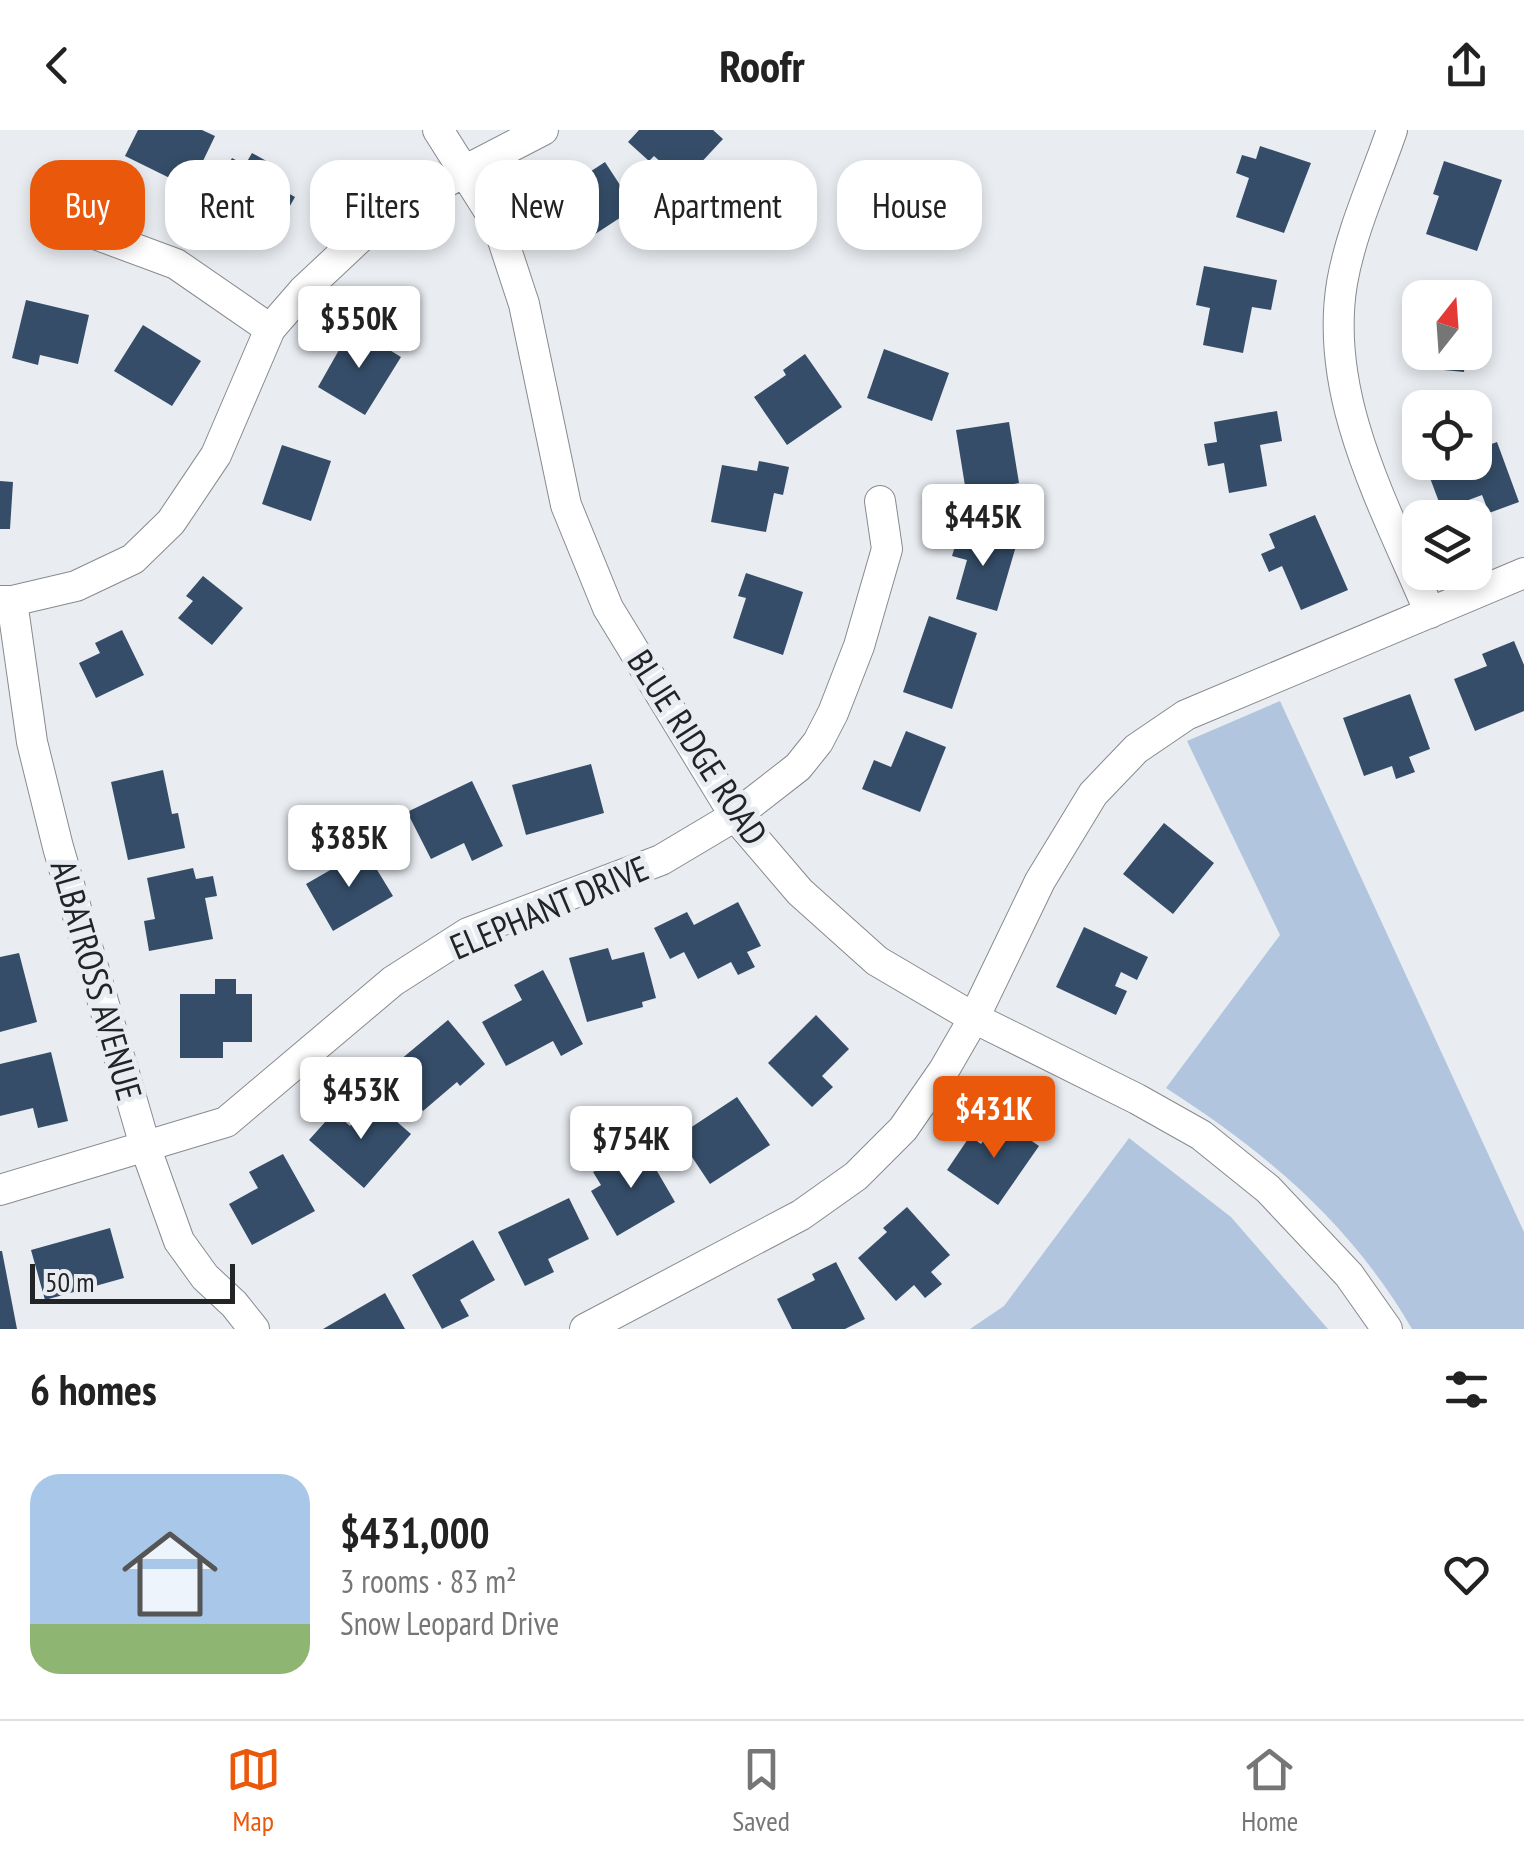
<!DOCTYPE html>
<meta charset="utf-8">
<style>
:root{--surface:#fff;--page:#f2f2f2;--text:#222;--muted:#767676;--line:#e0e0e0;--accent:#ea580c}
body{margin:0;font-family:"PT Sans Narrow",sans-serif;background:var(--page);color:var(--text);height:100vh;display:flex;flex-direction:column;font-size:38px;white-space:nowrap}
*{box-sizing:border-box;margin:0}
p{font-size:32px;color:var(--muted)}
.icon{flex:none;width:55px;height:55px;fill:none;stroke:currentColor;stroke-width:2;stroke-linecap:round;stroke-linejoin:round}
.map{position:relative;height:1199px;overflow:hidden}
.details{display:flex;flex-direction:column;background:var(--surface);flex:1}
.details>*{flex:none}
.banner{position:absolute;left:30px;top:30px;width:1000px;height:90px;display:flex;gap:20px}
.needle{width:65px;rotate:17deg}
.controls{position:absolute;left:1402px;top:150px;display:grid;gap:20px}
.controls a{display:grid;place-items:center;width:90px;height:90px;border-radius:20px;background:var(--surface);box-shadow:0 5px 15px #0003;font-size:50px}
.scale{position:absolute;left:30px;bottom:25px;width:205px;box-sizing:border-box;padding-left:10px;border:5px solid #222425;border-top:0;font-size:28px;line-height:35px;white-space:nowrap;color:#222425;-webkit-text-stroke:8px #e9edf2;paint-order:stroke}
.price{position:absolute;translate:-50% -85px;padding:0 22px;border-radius:10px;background:#fff;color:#222;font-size:32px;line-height:65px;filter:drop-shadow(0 2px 5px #0008)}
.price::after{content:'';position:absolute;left:50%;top:60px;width:30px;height:22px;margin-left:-15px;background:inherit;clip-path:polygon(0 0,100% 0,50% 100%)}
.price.on{background:var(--accent);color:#fff}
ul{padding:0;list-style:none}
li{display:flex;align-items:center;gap:30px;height:250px;padding:0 30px}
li+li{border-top:2px solid var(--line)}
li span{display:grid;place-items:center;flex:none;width:280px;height:200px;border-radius:30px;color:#555}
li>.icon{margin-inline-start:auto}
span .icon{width:120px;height:120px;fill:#fffc;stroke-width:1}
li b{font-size:42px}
h2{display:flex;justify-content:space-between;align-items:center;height:120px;padding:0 30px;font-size:42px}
.pill{padding:0 35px;border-radius:30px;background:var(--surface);box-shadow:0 5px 15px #0003;font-size:35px;line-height:90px}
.pill.on{background:var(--accent);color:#fff}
header{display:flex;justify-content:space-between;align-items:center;height:130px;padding:0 30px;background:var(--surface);font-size:45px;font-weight:700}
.dock{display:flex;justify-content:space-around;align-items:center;height:140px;border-top:2px solid var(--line);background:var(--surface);font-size:28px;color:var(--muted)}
.dock a{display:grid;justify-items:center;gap:5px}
.dock .on{color:var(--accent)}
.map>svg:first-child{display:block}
.green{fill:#b1c6de}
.building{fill:#354d68}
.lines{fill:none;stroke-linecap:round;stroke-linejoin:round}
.minor-casing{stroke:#878a8e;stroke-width:32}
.minor{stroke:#fff;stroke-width:30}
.labels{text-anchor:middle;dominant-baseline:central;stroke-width:10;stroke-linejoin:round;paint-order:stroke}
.street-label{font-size:35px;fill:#222425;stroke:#e9edf2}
</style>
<header><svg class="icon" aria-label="back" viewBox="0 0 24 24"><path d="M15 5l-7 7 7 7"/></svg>Roofr<svg class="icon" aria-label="share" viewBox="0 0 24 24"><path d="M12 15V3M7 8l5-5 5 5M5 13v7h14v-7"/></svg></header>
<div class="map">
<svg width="1524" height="1199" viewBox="0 0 1524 1199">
<rect width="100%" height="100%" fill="#e9edf2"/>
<path class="green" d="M 1280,571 L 1524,1102 L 1524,1199 L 1412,1199 C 1351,1094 1267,1023 1166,958 L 1280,805 L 1187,611 Z
M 1129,1008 L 1231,1087 L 1328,1199 L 970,1199 L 1004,1176 Z"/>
<path class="building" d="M 138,0 L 202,0 L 215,6 L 190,58 L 125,26 Z
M 639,0 L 713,0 L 723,9 L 683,52 L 654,26 L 649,31 L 628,12 Z
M 1260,16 L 1311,33 L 1284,103 L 1236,87 L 1249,48 L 1236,43 L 1242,25 L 1256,29 Z
M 252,23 L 270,33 L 261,48 L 295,67 L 266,118 L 224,94 L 230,84 L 208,71 L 232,28 L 245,35 Z
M 1444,31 L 1502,50 L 1477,121 L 1426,104 L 1439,66 L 1433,64 Z
M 605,32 L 635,78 L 580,114 L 550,68 Z
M 1204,136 L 1277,150 L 1271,180 L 1252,177 L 1243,223 L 1203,215 L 1210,178 L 1196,175 Z
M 1416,156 L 1472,161 L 1471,168 L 1420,168 L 1420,214 L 1410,213 Z
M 26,170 L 89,185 L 78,234 L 40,225 L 38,235 L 12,228 Z
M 143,195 L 201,231 L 172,276 L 114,241 Z
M 352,197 L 401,227 L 365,285 L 318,257 Z
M 884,219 L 949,243 L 932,291 L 867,268 Z
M 1424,222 L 1466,222 L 1464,242 L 1423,238 Z
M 805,224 L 842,277 L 787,315 L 754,267 L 786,245 L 783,240 Z
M 1277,281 L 1282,311 L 1260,315 L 1267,356 L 1229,363 L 1224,333 L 1208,336 L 1204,314 L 1217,312 L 1214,292 Z
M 1009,292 L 1019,353 L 966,362 L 956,300 Z
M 1475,311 L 1478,319 L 1497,312 L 1519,372 L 1489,383 L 1482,365 L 1442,380 L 1427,340 L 1447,332 L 1475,332 Z
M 282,315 L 331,331 L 311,391 L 262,374 Z
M 759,331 L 789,337 L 783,365 L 774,363 L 766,402 L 711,392 L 722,335 L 757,341 Z
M 0,351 L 13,352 L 10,399 L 0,399 Z
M 1315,385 L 1348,460 L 1301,480 L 1282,436 L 1269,442 L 1261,424 L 1275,418 L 1269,404 Z
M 960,400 L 1016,416 L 997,481 L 956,469 L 967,430 L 952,426 Z
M 746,443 L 803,462 L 783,525 L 733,508 L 746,468 L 738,466 Z
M 203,446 L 243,478 L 212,515 L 178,488 L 193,471 L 186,466 Z
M 929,486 L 977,503 L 952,579 L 903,562 Z
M 122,500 L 144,545 L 96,568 L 79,533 L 100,523 L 95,513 Z
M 1514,511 L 1524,535 L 1524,581 L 1475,601 L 1454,549 L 1487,536 L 1482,524 Z
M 1410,564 L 1430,619 L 1409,627 L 1415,642 L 1396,649 L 1392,636 L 1364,646 L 1343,588 Z
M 906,601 L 946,617 L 920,682 L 862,659 L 874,630 L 891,637 Z
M 591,634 L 604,683 L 526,705 L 512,655 Z
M 163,640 L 172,684 L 178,683 L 185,718 L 128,730 L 111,652 Z
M 472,651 L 503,716 L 472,731 L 464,713 L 431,729 L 407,682 Z
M 1164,693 L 1214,733 L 1173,784 L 1123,744 Z
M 365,720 L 393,766 L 333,801 L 306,754 Z
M 193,738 L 196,749 L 213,746 L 217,766 L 205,768 L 213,809 L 149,821 L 144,791 L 155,789 L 147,748 Z
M 738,772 L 761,816 L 747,822 L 755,837 L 738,845 L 731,832 L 698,849 L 684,822 L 670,829 L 654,798 L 687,782 L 694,795 Z
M 1084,797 L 1148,827 L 1137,850 L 1121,842 L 1115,856 L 1127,861 L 1116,885 L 1056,857 Z
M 608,818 L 612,830 L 644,822 L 656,868 L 642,872 L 643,877 L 587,892 L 569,828 Z
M 19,823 L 37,892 L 0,902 L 0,827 Z
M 543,840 L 583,914 L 561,926 L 553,911 L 506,936 L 482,892 L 522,870 L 514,855 Z
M 215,849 L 236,849 L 236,864 L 252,864 L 252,912 L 223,912 L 223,928 L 180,928 L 180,864 L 215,864 Z
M 816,885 L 849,919 L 822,946 L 833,957 L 812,977 L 768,933 Z
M 448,890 L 485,934 L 460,956 L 457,952 L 423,981 L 388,940 Z
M 51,922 L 68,991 L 38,998 L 33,978 L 0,986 L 0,934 Z
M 737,967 L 770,1015 L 710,1054 L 678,1006 Z
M 372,970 L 411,1004 L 364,1058 L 309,1010 L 334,982 L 350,996 Z
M 999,988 L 1039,1016 L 998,1075 L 947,1040 L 970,1006 L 981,1014 Z
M 643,1017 L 675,1072 L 617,1106 L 591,1061 L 601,1055 L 593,1042 Z
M 283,1024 L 315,1081 L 252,1115 L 229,1074 L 258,1058 L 249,1042 Z
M 569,1068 L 589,1109 L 548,1129 L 554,1142 L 525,1156 L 498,1102 Z
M 907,1077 L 950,1125 L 931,1142 L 942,1154 L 925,1168 L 914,1155 L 896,1171 L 858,1128 L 887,1102 L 883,1098 Z
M 110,1098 L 124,1148 L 45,1170 L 31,1120 Z
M 473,1110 L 495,1150 L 460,1170 L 469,1186 L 442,1199 L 412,1145 Z
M 0,1121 L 2,1121 L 17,1199 L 0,1199 Z
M 836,1132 L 865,1189 L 845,1199 L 792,1199 L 777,1169 L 815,1150 L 812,1144 Z
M 385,1163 L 405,1199 L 323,1199 Z"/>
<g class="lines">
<defs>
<path id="minor" d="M 438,0 L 498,95 L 524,174 L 566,375 L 608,478 L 735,686 L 800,762 L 877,831 L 974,888 L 1137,969 L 1201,1005 L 1268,1059 L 1349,1145 L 1387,1199
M 1392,0 C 1375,50 1351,101 1342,153 C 1323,269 1387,380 1430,483
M 68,94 L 176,134 L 270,199
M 0,471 L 12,471 L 76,456 L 133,429 L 171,392 L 216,325 L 270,199 L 303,161 L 368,100 L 464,41 L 543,0
M 12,471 L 32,612 L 58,717 L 146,1019 L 179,1111 L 205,1147 L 234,1174 L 254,1199
M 0,1060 L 226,992 L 393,851 L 468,803 L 661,730 L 735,686 L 798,637 L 818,612 L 833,583 L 859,516 L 887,419 L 880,371
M 585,1199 L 801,1085 L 856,1046 L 903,999 L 944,940 L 974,888 L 1040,751 L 1093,664 L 1136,619 L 1186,585 L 1524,443"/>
</defs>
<use href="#minor" class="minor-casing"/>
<use href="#minor" class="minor"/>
</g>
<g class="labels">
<g class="street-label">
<text transform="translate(698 617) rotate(57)">BLUE RIDGE ROAD</text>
<text transform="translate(549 777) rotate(-23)">ELEPHANT DRIVE</text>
<text transform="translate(97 850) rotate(74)">ALBATROSS AVENUE</text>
</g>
</g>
</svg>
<div class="controls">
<a><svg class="needle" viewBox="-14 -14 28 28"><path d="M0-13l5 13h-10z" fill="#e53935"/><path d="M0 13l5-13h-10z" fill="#767676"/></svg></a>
<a><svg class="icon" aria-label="locate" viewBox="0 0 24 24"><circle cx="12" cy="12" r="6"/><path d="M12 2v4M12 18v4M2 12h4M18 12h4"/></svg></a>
<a><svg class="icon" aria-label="layers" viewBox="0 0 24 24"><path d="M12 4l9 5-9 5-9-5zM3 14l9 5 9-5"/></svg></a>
</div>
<div class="scale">50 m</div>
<b class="price" style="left:359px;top:241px">$550K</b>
<b class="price" style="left:983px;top:439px">$445K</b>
<b class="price" style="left:349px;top:760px">$385K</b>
<b class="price" style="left:361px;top:1012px">$453K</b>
<b class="price on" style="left:994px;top:1031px">$431K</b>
<b class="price" style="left:631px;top:1061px">$754K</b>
<div class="banner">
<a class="pill on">Buy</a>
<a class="pill">Rent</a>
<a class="pill">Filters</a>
<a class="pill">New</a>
<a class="pill">Apartment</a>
<a class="pill">House</a>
</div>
</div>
<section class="details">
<h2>6 homes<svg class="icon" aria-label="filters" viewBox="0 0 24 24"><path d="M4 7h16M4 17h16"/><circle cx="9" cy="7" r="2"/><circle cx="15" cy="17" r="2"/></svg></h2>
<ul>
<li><span style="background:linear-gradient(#a9c7e8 75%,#8fb573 0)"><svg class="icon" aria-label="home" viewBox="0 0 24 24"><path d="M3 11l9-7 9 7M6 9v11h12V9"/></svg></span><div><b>$431,000</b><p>3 rooms · 83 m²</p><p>Snow Leopard Drive</p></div><svg class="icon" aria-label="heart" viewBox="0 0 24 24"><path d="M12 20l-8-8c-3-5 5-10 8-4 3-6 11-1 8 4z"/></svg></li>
</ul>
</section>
<nav class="dock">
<a class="on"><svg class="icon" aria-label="map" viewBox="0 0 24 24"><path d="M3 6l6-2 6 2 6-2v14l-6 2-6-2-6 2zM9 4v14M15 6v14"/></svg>Map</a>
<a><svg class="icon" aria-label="saved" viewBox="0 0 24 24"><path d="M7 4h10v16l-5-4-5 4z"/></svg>Saved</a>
<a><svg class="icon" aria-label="home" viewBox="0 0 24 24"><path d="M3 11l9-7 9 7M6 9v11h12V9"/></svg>Home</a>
</nav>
